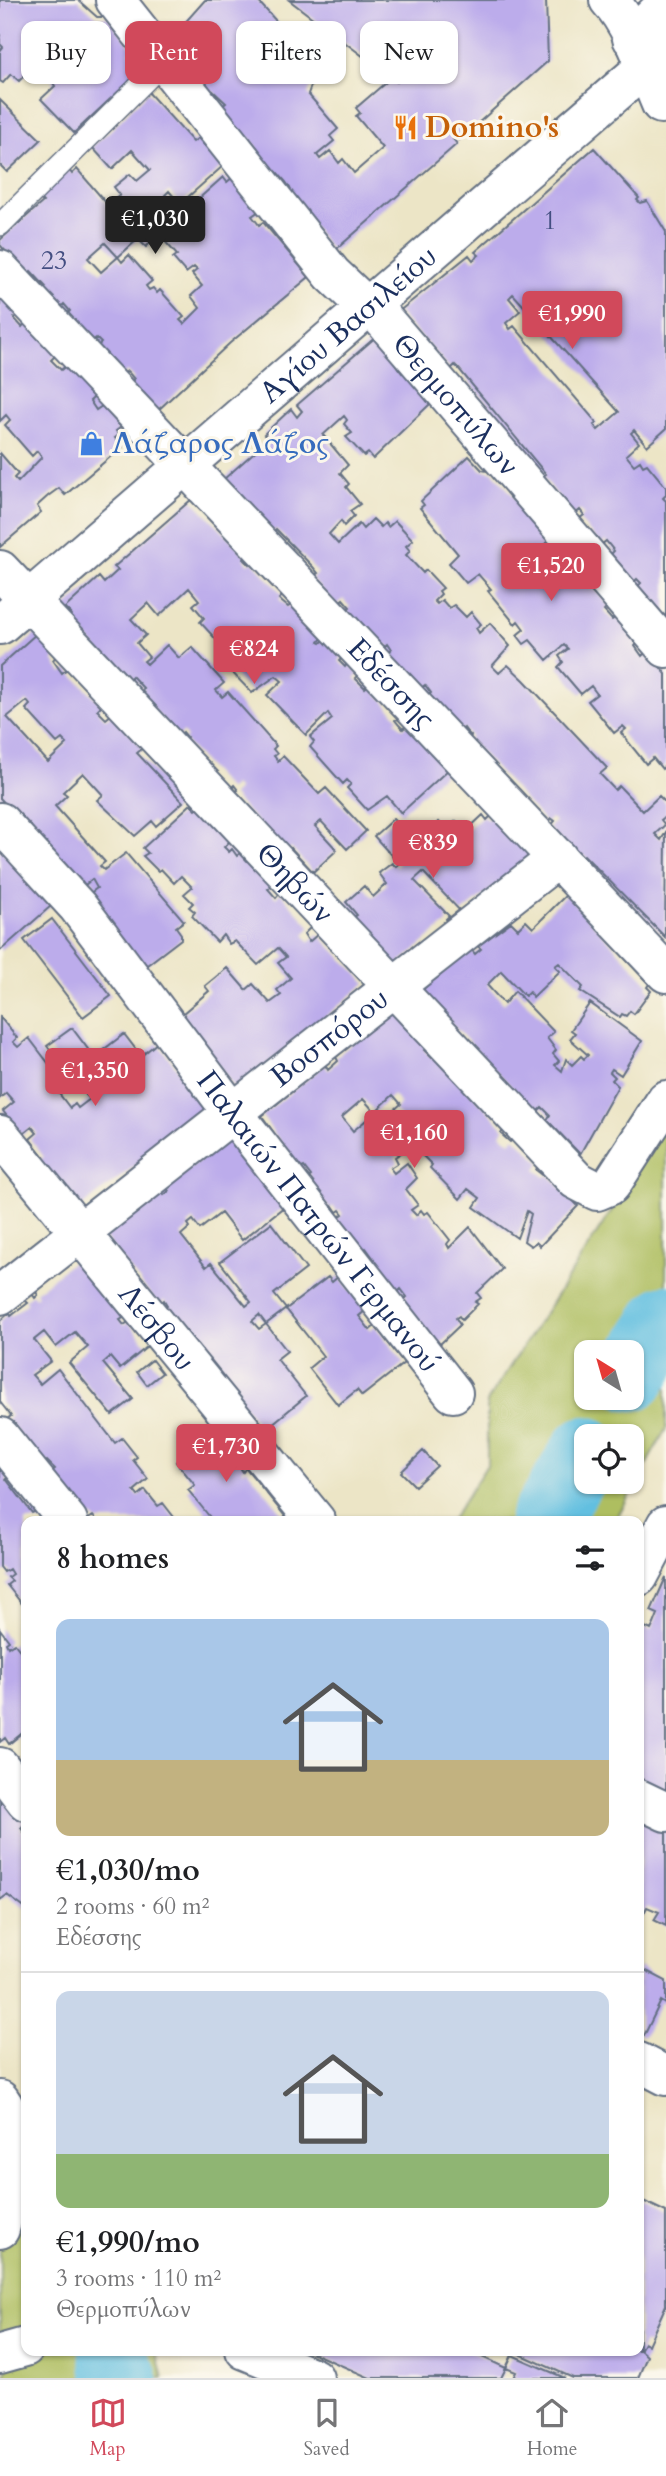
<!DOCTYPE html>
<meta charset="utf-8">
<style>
:root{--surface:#fff;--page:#f2f2f2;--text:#202124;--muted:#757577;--line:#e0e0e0;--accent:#d1495b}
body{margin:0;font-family:Cardo,serif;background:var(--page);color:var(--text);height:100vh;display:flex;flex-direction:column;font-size:26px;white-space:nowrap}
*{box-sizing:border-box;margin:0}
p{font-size:23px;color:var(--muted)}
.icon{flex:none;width:38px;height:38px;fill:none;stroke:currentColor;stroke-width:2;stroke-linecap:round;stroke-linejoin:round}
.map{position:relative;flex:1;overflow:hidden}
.panel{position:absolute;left:21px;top:1516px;width:623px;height:840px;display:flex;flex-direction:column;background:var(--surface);border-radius:14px;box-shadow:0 2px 5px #0004}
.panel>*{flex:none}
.banner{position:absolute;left:21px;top:21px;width:625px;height:63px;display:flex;gap:14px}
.needle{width:46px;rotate:323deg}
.tools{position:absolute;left:574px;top:1340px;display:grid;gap:14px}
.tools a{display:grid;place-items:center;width:70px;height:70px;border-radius:14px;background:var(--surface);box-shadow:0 2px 5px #0004;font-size:35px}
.price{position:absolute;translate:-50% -60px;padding:0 16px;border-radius:7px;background:var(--accent);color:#fff;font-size:23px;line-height:46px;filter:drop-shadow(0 2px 4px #0008)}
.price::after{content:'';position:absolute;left:50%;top:42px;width:21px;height:16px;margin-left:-10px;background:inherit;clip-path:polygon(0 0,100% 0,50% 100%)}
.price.current{background:#222;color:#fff}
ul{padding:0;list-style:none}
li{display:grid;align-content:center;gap:14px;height:371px;padding:0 35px}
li+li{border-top:2px solid var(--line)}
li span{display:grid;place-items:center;height:217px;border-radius:14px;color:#555}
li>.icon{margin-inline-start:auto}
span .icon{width:126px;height:126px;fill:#fffc;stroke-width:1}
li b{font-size:30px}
h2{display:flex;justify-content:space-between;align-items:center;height:84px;padding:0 35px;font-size:30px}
.tag{padding:0 24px;border-radius:14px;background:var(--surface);box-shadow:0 2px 5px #0004;font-size:24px;line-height:63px}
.tag.current{background:var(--accent);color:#fff}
.dock{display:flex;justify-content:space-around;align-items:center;height:98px;border-top:2px solid var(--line);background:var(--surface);font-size:19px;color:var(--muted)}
.dock a{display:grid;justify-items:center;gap:4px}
.dock .current{color:var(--accent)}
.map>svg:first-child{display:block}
.green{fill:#aebe61;stroke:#647660;stroke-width:2;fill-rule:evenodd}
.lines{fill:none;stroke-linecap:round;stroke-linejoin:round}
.river{stroke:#62bfe0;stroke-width:70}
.building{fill:#bcaceb;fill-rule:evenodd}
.lane-casing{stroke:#646f82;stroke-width:24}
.street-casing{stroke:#646f82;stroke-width:42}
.secondary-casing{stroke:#646f82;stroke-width:42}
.lane{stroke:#fff;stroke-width:21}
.street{stroke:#fff;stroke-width:38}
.secondary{stroke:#fff;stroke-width:38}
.labels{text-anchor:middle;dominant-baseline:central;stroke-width:6;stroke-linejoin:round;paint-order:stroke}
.number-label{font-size:26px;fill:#434e81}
.food-label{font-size:30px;font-weight:bold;fill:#c56008;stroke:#fbf7ec;text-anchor:start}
.street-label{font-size:30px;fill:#1b2f5e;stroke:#fbf7ec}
.shop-label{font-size:30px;font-weight:bold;fill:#366cbe;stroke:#fbf7ec;text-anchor:start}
</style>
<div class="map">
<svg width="666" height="2378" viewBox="0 0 666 2378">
<rect width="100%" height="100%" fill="#fbf7ec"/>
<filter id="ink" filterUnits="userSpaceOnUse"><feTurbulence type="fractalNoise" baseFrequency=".0143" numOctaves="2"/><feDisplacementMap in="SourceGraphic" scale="14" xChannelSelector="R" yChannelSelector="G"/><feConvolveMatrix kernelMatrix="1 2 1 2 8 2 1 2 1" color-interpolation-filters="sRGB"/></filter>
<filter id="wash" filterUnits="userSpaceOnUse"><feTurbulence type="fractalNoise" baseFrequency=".00686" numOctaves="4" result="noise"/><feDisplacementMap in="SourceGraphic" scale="28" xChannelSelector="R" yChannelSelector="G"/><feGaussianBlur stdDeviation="1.57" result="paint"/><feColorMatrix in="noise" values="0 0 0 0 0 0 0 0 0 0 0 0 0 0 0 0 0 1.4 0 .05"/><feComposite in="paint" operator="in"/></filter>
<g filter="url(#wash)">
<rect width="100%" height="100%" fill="#ece5c6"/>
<path class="green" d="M 666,1121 L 666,1429 L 615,1521 L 451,1521 L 487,1465 L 487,1402 L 631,1181 ZM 586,1353 L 632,1353 L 632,1398 L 586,1398 ZM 586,1437 L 632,1437 L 632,1482 L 586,1482 Z
M 26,2097 L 26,2350 L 156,2350 L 163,2378 L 5,2378 L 16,2337 L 0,2339 L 0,2170 Z"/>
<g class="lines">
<path class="river" d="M 632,1376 L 666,1320
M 544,1521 L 586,1451
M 114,2350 L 116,2365 L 123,2378"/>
</g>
<g id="blocks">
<path class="building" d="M 0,0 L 78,0 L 97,17 L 108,17 L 133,49 L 129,52 L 140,63 L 140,71 L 74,133 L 41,99 L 55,86 L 52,81 L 59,74 L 48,64 L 43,70 L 36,63 L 19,81 L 11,74 L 3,83 L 0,81 L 0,51 L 3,47 L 0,44 Z
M 205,0 L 257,0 L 287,33 L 323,76 L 311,86 L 308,94 L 338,129 L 330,136 L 334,141 L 317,155 L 320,159 L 330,151 L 339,163 L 343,159 L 354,173 L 383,148 L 356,116 L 360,113 L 356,108 L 392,77 L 397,82 L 401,79 L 371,54 L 368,60 L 289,0 L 546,0 L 548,61 L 459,140 L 456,136 L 453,139 L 457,144 L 333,252 L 286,192 L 290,188 L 286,182 L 277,172 L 274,174 L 254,151 L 257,148 L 248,136 L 243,141 L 219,109 L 226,103 L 213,91 L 210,94 L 175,48 L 178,46 L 172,37 Z
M 148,92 L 193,142 L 198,138 L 223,166 L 180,204 L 169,191 L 165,195 L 170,200 L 167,203 L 170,207 L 154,221 L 163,231 L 146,247 L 138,239 L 118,257 L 105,243 L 88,258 L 101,272 L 118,257 L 122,262 L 129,255 L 152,281 L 146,286 L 149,290 L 153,288 L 157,293 L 160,290 L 184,317 L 180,320 L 184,324 L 200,308 L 191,296 L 202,286 L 192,274 L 197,270 L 194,267 L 186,273 L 173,258 L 177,255 L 163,239 L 169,233 L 166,228 L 223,177 L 227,182 L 233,177 L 259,211 L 252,216 L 256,221 L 259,225 L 263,222 L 309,277 L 230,343 L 155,413 L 128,385 L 134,379 L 129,373 L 127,371 L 121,376 L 95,348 L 101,343 L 96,338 L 91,342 L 66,315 L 70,311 L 64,304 L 59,309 L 43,290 L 46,287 L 31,271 L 27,275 L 0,245 L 0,240 L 43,202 L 38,197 L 69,170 L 72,174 L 77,169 L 108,205 L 120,195 L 114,187 L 130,174 L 137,181 L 150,170 L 132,150 L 112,169 L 92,147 L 113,128 Z
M 0,100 L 41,140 L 7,172 L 0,165 Z
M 594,148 L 639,198 L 637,200 L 640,203 L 647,201 L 666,232 L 666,429 L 647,446 L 634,430 L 631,433 L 639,443 L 626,455 L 634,465 L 640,461 L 643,466 L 647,464 L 666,487 L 666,495 L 663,498 L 666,501 L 666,621 L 638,586 L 641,583 L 637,579 L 634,582 L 611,554 L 614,551 L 606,541 L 601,545 L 579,519 L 584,515 L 580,510 L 573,516 L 543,476 L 546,474 L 459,369 L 455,365 L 451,369 L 398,312 L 469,255 L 473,260 L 479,255 L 475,252 ZM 513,294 L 619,412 L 598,430 L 594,425 L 597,423 L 514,326 L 510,329 L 506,323 L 520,311 L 509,298 Z
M 0,291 L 21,312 L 14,318 L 22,327 L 27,321 L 58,353 L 51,360 L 61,370 L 68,364 L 98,394 L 90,401 L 96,410 L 102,406 L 121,427 L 116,431 L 119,435 L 115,438 L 122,447 L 65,495 L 59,488 L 48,496 L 37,506 L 41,512 L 0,547 L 0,453 L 18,474 L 14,478 L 18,482 L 42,457 L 37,451 L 32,456 L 5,425 L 10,420 L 6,415 L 0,421 Z
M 377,336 L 399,360 L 395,363 L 398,368 L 402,373 L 406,369 L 431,397 L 427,401 L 430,404 L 373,459 L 368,453 L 364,456 L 346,437 L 352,433 L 344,424 L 347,420 L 344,416 L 323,435 L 348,465 L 340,473 L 349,484 L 346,487 L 360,504 L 350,511 L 354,516 L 344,526 L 341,521 L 329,534 L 338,544 L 359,524 L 363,529 L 373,519 L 381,527 L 385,523 L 388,527 L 395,521 L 413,540 L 406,546 L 410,551 L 406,555 L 423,573 L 426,570 L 443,588 L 439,591 L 441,594 L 434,601 L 437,604 L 442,600 L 449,608 L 454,605 L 466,617 L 471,612 L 481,624 L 476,628 L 479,633 L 490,623 L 510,646 L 492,666 L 499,673 L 508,665 L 524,680 L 607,768 L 600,774 L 615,790 L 619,786 L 643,811 L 659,796 L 666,803 L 666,816 L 661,820 L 665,825 L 655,834 L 661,840 L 666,832 L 665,937 L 584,855 L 578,860 L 549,828 L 555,821 L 551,818 L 546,823 L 469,739 L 471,736 L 467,732 L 464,728 L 461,731 L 428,696 L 431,693 L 425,685 L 420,689 L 386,654 L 391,650 L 387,644 L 382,649 L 346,611 L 350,607 L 343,599 L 336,605 L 311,578 L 318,573 L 313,567 L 276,529 L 272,533 L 224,479 L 269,439 L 264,434 L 291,409 L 297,417 L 302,411 L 297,405 Z
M 469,456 L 482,470 L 493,472 L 550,539 L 546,543 L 550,547 L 555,543 L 579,572 L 571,577 L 575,581 L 578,577 L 581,581 L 585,578 L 609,606 L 604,611 L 612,620 L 617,616 L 639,642 L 635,646 L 642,656 L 647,651 L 666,674 L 666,765 L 662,769 L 653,758 L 646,764 L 621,733 L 626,729 L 623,726 L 614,733 L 588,701 L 597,694 L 591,686 L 581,694 L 558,667 L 563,662 L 559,656 L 568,649 L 564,645 L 547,660 L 530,640 L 524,644 L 517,635 L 524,629 L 518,621 L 515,624 L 488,591 L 491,589 L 478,574 L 466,583 L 449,563 L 458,554 L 420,508 L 424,505 L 421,501 Z
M 192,499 L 248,558 L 244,559 L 249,564 L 252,561 L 283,595 L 279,599 L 282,602 L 288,607 L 292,604 L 322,638 L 319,642 L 321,643 L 324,640 L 342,658 L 339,661 L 345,667 L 348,663 L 359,674 L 355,678 L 365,688 L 369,684 L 399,719 L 395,720 L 399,725 L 403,729 L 408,724 L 449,769 L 401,813 L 387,796 L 367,810 L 347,788 L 351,784 L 347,780 L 343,784 L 310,747 L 314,742 L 310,737 L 332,719 L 328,713 L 306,735 L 267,695 L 282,681 L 276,676 L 252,693 L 224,664 L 228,661 L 223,657 L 234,648 L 230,643 L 224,648 L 200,622 L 204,618 L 193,605 L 199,600 L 189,588 L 159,616 L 148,603 L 131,619 L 146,635 L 137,643 L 149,657 L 144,661 L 147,664 L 167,645 L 179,658 L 192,647 L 224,683 L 216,690 L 222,697 L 228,692 L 276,746 L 273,749 L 277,754 L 274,756 L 278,761 L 283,756 L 319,794 L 326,788 L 366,831 L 347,849 L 321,821 L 315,826 L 337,850 L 313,872 L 291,848 L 286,853 L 232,795 L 238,790 L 234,785 L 229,790 L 184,740 L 187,737 L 183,732 L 178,737 L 139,693 L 144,689 L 132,676 L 129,679 L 125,674 L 122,677 L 69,617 L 71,614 L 65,608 L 99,577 L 104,583 L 118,570 L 114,567 Z
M 36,634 L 56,656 L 53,660 L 62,673 L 67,669 L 102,705 L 97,710 L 106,719 L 112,714 L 143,748 L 137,753 L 183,802 L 156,826 L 152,821 L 135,836 L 97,800 L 103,795 L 83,773 L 63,792 L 67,795 L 55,806 L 105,862 L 100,866 L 104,870 L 126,853 L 184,921 L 176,927 L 181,934 L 181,939 L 147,965 L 140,966 L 88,895 L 97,888 L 92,879 L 85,885 L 82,881 L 77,884 L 0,798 L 0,666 ZM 27,701 L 30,705 L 26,709 L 57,743 L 62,739 L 67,744 L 48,762 L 7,717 Z
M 191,804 L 196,810 L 200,807 L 231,840 L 224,847 L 229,852 L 232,849 L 237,856 L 241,852 L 272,886 L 268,889 L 276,898 L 280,893 L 311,927 L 304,934 L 309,942 L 318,934 L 366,983 L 236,1090 L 182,1014 L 209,991 L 205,986 L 227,968 L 246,990 L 253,984 L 270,1003 L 281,995 L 277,990 L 291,978 L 278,963 L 286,957 L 278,948 L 258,965 L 235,941 L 229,944 L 223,935 L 217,942 L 192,916 L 195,912 L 189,907 L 193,903 L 184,894 L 192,887 L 181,876 L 174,883 L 161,869 L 158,871 L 143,856 L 148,853 L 143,848 Z
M 493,814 L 531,857 L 462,913 L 423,872 L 414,880 L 449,916 L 446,919 L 448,922 L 396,966 L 353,918 L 357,915 L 346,902 L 364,886 L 373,897 L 387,884 L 379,873 L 392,863 L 396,867 L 399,864 L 374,836 L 393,819 L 415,843 L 439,822 L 446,830 L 456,821 L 466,831 L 483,815 L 487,820 Z
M 0,848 L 51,906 L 0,951 Z
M 566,895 L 649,984 L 647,987 L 651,991 L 634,1014 L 630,1011 L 626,1016 L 622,1014 L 620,1017 L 580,991 L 583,987 L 559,963 L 555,966 L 560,971 L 533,997 L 529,992 L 525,996 L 501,971 L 487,985 L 504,1004 L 515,991 L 554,1032 L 547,1038 L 556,1050 L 553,1054 L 559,1061 L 555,1065 L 562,1071 L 566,1059 L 572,1065 L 581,1056 L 584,1059 L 588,1055 L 570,1039 L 575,1033 L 571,1030 L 590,1003 L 642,1041 L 621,1075 L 612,1069 L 610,1072 L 615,1077 L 612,1080 L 618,1086 L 580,1154 L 547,1120 L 550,1115 L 542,1107 L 536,1113 L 421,991 L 471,949 L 475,954 L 481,949 L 478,946 L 511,922 L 518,929 L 526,921 L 533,928 Z
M 52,919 L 111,996 L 83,1017 L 24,940 Z
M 395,1010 L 430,1045 L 424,1050 L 432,1058 L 435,1055 L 504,1128 L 501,1134 L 510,1142 L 515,1137 L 540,1162 L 536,1170 L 545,1177 L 549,1175 L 578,1206 L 540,1246 L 536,1242 L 531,1246 L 524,1241 L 531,1214 L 527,1211 L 517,1238 L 474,1207 L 480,1198 L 468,1189 L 460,1199 L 430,1168 L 432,1165 L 418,1151 L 426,1144 L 394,1110 L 401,1104 L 393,1095 L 375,1112 L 363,1099 L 342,1117 L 353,1131 L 371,1116 L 401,1153 L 395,1157 L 398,1163 L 390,1168 L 394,1173 L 407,1163 L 417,1178 L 406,1189 L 418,1205 L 411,1210 L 416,1215 L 421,1210 L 424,1214 L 428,1212 L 450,1240 L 447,1244 L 449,1248 L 470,1227 L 502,1269 L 477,1293 L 481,1298 L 475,1302 L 478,1304 L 462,1320 L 459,1316 L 456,1318 L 460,1325 L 439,1345 L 402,1300 L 407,1297 L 401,1289 L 396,1294 L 371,1262 L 374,1259 L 366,1248 L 360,1251 L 335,1220 L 343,1214 L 340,1210 L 337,1212 L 333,1206 L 330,1209 L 306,1180 L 311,1176 L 304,1167 L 300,1169 L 262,1116 L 325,1065 L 328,1070 L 338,1061 L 336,1057 Z
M 0,1017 L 17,1038 L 13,1042 L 18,1047 L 29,1038 L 62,1081 L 54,1087 L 70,1108 L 75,1104 L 78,1108 L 90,1099 L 86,1095 L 92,1091 L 78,1072 L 71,1077 L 47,1046 L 72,1028 L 94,1057 L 124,1034 L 141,1056 L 157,1043 L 208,1108 L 78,1210 L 39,1160 L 44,1157 L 30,1139 L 37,1133 L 32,1127 L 22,1135 L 3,1111 L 14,1102 L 6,1093 L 0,1098 Z
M 231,1136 L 285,1206 L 242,1240 L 221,1213 L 200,1229 L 193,1220 L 188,1224 L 190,1227 L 181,1235 L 206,1267 L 211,1263 L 246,1306 L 251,1302 L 220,1262 L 271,1223 L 306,1269 L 274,1294 L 286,1309 L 328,1277 L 332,1282 L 339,1276 L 366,1310 L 359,1316 L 370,1330 L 375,1326 L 404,1363 L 362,1396 L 357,1390 L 338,1405 L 309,1368 L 323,1356 L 286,1309 L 266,1324 L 259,1315 L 252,1321 L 259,1329 L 266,1324 L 287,1351 L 277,1359 L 306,1396 L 266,1429 L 262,1424 L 260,1426 L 217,1372 L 219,1370 L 211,1360 L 206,1365 L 161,1309 L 167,1305 L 164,1300 L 159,1305 L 104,1236 L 161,1191 L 164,1195 L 169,1191 L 166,1187 Z
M 72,1262 L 80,1262 L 125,1317 L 120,1320 L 124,1325 L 128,1322 L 148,1346 L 120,1369 L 110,1357 L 103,1363 L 133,1399 L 112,1415 L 69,1363 L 88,1347 L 75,1332 L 56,1347 L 44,1332 L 34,1340 L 51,1361 L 32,1375 L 40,1384 L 58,1369 L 115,1443 L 122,1438 L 137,1457 L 133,1460 L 148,1479 L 134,1491 L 138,1496 L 145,1490 L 158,1506 L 163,1503 L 177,1521 L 97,1521 L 93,1516 L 87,1520 L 50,1473 L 55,1469 L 47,1461 L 43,1464 L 7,1419 L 11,1416 L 0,1402 L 0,1321 L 9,1313 L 11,1316 L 28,1303 L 25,1300 L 32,1294 L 35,1298 L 38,1295 L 36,1292 Z
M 152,1360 L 162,1373 L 147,1385 L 137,1372 Z
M 216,1430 L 245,1466 L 241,1469 L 243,1472 L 246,1468 L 289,1521 L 213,1521 L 201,1506 L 188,1490 L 195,1485 L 176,1462 Z
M 423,1451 L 437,1466 L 415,1486 L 401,1472 Z
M 0,1462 L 10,1476 L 6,1479 L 32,1513 L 36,1511 L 44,1521 L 26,1521 L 26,1609 L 7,1585 L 12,1581 L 8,1577 L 12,1574 L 9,1569 L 4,1572 L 0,1567 Z
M 666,1577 L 666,1791 L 639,1779 L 641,1774 L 639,1773 L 639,1637 L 645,1627 L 651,1630 L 654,1624 L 658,1614 L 651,1611 Z
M 0,1629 L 9,1641 L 6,1643 L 8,1647 L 14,1643 L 26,1658 L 26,1730 L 9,1744 L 5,1738 L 0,1742 Z
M 0,1788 L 26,1822 L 21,1828 L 26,1835 L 26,1909 L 7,1895 L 0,1900 Z
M 639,1816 L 666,1828 L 666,1926 L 654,1920 L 659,1912 L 647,1907 L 643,1915 L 639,1913 Z
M 639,1967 L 666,1981 L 666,2004 L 661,2001 L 644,2036 L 639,2034 Z
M 639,2199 L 666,2212 L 666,2305 L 648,2345 L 644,2343 L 640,2350 L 647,2356 L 638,2378 L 573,2378 L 511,2350 L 639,2350 Z
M 306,2350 L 467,2350 L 506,2368 L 501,2378 L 370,2378 Z
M 512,2355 L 565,2378 L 513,2378 L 516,2372 L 506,2368 Z"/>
</g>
</g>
<g filter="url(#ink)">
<use href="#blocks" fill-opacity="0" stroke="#646f82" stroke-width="2"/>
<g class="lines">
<defs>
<path id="lane" d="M 0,225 L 165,61"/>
<g id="street">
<path id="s1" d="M 115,0 L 332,274 L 368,308 L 381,317 L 666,648"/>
<path id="s2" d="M 0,270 L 666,973"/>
<path id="s3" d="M 0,570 L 576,1180 L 597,1191 L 611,1185 L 666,1100"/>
<path id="s4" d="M 0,822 L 78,907 L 233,1113 L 453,1393"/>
<path id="s5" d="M 0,1135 L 316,1521"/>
<path id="s6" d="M 0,1295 L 558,858"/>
<path d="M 0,1437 L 68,1521"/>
<path d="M 639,1576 L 666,1525"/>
<path d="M 0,1767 L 26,1801"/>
<path d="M 639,1799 L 666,1812"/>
<path d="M 639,2062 L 666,2076"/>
<path d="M 0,2100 L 4,2106 L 5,2211 L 0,2229"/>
<path d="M 245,2350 L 314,2378"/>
<path d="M 0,2354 L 25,2347"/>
</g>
<g id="secondary">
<path d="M 609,0 C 633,25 647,72 661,104 L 666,103"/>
<path d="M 632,38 L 666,4"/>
<path id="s7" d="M 0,625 L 666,49"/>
</g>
</defs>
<use href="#lane" class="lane-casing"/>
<use href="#street" class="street-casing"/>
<use href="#secondary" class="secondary-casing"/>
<use href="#lane" class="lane"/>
<use href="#street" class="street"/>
<use href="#secondary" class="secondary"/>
</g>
</g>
<defs>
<symbol id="restaurant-bare" viewBox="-9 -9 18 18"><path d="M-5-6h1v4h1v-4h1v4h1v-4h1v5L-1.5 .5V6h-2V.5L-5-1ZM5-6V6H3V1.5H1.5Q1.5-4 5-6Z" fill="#e8710a" stroke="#fbf7ec" stroke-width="2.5" paint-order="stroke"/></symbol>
<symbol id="shop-bare" viewBox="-9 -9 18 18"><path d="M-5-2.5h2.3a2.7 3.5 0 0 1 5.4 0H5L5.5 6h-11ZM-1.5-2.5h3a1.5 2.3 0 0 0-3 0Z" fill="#3f7fe0" stroke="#fbf7ec" stroke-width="2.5" paint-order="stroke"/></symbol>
</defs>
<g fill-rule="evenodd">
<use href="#restaurant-bare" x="388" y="110" width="35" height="35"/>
<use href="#shop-bare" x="74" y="426" width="35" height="35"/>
</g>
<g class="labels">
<g class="number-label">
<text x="550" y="220">1</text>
<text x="54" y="260">23</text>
</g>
<g class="food-label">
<text x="425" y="127">Domino's</text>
</g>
<g class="street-label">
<text stroke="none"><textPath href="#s7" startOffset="460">Αγίου Βασιλείου</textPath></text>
<text stroke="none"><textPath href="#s1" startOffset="530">Θερμοπύλων</textPath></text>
<text stroke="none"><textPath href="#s2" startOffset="569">Εδέσσης</textPath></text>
<text stroke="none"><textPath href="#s3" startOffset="430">Θηβών</textPath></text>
<text stroke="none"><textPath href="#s6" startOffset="418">Βοσπόρου</textPath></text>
<text stroke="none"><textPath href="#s4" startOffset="511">Παλαιών Πατρών Γερμανού</textPath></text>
<text stroke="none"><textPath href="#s5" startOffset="248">Λέσβου</textPath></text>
</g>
<g class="shop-label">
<text x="112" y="443">Λάζαρος Λάζος</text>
</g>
</g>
</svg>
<div class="tools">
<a><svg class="needle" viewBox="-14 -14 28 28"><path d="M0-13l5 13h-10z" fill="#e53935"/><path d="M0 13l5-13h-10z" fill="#757577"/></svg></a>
<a><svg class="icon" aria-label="locate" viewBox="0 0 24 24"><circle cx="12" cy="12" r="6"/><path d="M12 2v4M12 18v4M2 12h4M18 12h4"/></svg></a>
</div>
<b class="price current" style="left:155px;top:256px">€1,030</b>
<b class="price" style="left:572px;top:351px">€1,990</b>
<b class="price" style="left:551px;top:603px">€1,520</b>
<b class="price" style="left:254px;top:686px">€824</b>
<b class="price" style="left:433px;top:880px">€839</b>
<b class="price" style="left:95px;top:1108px">€1,350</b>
<b class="price" style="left:414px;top:1170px">€1,160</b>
<b class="price" style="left:226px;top:1484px">€1,730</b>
<div class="banner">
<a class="tag">Buy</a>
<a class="tag current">Rent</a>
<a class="tag">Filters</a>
<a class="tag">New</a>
</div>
<section class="panel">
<h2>8 homes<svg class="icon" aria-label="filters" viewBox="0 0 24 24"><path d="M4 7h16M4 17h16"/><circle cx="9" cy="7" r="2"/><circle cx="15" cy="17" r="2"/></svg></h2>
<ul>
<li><span style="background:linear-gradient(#a9c7e8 65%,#c2b280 0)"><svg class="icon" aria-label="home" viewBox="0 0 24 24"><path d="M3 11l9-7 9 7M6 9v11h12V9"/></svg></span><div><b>€1,030/mo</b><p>2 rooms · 60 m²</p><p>Εδέσσης</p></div></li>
<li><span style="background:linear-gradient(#c9d6e8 75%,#8fb573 0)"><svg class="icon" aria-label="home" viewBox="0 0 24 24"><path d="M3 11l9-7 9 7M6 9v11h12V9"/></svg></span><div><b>€1,990/mo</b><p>3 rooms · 110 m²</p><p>Θερμοπύλων</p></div></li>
</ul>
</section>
</div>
<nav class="dock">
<a class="current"><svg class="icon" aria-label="map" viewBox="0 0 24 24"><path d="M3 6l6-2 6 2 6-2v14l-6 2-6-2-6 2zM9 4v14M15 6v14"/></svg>Map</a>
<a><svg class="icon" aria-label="saved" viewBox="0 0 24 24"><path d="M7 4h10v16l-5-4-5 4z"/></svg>Saved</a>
<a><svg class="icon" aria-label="home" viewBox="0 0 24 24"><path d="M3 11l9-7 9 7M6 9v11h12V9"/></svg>Home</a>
</nav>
